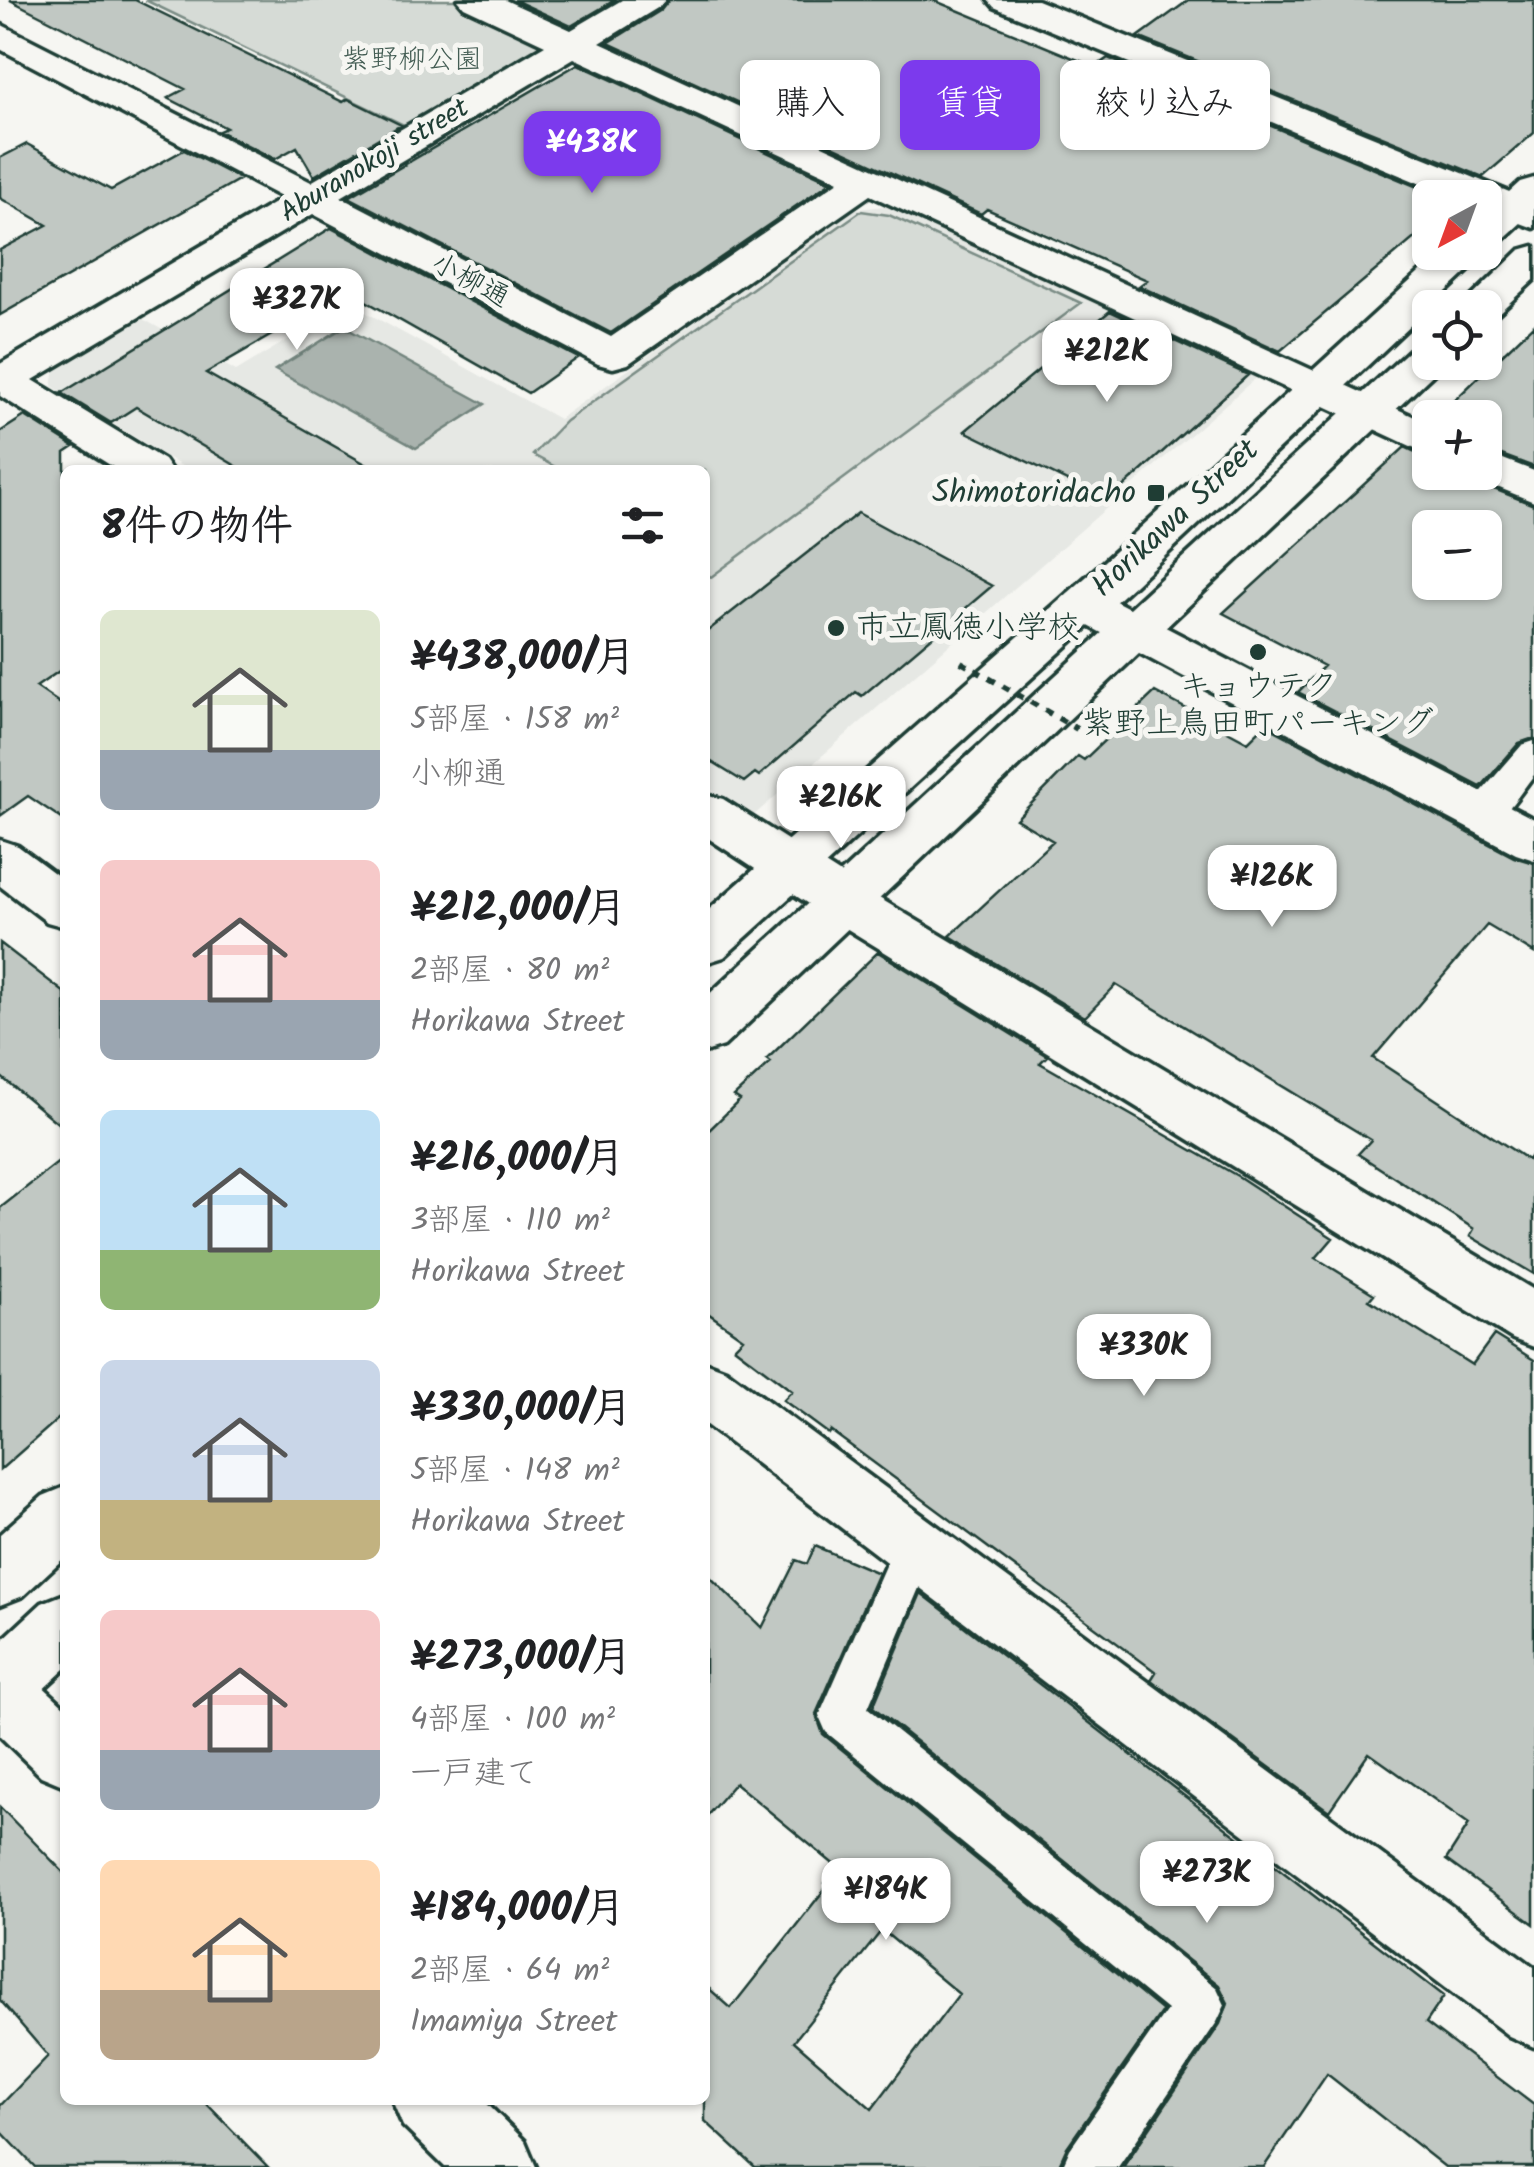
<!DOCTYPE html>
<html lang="ja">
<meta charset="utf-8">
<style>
:root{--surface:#fff;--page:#f6f6f6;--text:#202124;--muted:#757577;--accent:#7c3aed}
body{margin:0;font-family:Kalam,"Klee One",sans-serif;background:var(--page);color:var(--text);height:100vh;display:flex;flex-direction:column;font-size:38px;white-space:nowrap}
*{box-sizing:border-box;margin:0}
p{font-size:32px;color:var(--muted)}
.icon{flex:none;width:55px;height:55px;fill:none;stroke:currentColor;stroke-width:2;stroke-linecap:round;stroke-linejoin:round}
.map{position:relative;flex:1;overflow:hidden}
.sheet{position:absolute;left:60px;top:465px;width:650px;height:1640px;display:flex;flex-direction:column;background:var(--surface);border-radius:15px;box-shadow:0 2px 8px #0004}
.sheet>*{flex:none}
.guide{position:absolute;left:740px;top:60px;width:642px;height:90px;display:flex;gap:20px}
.needle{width:65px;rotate:221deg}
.buttons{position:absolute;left:1412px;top:180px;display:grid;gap:20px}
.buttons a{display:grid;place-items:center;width:90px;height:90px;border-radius:15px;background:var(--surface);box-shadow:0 2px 8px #0004;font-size:50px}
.price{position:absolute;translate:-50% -85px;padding:0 22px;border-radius:20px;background:#fff;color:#222;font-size:32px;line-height:65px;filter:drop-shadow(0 2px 5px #0008)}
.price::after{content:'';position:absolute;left:50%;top:60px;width:30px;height:22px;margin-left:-15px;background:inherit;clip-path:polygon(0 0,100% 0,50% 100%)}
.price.active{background:var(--accent);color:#fff}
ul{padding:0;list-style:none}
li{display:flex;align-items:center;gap:30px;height:250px;padding:0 40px}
li span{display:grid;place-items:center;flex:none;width:280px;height:200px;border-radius:15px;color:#555}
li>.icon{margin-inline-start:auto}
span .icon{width:120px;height:120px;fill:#fffc;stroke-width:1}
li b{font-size:42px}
h2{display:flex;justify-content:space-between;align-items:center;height:120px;padding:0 40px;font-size:42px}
.tag{padding:0 35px;border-radius:15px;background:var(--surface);box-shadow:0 2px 8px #0004;font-size:35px;line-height:90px}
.tag.active{background:var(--accent);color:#fff}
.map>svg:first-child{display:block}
.built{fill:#e6e8e4}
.green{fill:#d6dbd6;stroke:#7a8c85;stroke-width:2.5}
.water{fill:#aab3ae;stroke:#72847d;stroke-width:2.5}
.building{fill:#c1c8c3;stroke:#1f3d34;stroke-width:2.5;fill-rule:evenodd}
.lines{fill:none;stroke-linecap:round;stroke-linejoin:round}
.lane-casing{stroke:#1f3d34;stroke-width:7}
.street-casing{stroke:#1f3d34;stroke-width:7}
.secondary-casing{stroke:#1f3d34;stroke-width:7}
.primary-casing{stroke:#1f3d34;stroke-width:7}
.lane{fill:#f6f6f2;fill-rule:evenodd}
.street{fill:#f6f6f2;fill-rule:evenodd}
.secondary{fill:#f6f6f2;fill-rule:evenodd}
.primary{fill:#f6f6f2;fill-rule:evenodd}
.path-bridge{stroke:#1f3d34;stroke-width:6;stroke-dasharray:8 8;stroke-linecap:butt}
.poi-dot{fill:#1f3d34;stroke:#f6f6f2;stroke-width:4}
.labels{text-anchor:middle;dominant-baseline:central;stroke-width:10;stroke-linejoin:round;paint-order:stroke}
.far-park-label{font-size:28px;fill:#445d54;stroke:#f6f6f2}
.far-street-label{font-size:28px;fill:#1f3d34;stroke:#f6f6f2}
.poi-label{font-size:32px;fill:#1f3d34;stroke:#f6f6f2;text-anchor:end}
.street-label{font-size:32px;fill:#1f3d34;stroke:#f6f6f2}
</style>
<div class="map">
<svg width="1534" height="2167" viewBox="0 0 1534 2167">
<rect width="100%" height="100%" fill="#f6f6f2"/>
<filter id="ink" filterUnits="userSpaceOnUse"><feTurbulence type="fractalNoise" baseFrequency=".01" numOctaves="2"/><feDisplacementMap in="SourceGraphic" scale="20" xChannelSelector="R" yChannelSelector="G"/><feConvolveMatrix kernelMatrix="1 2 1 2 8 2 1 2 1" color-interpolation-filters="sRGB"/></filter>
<g filter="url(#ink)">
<path class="built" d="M 886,206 L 1258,376 L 753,816 L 705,786 L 705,470 L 188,470 L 52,386 L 55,369 L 143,319 L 236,371 L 349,303 L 559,419 L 855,209 Z"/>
<path class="green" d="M 145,0 L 459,0 L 559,46 L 414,130 Z
M 861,211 L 889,215 L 1081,303 L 711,577 L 705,573 L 705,470 L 561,470 L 533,455 L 566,421 Z"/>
<path class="water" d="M 344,327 L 485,404 L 416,448 L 275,370 Z"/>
<path class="building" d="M 10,0 L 135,0 L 343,102 L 348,99 L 401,125 L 314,176 L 297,147 L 275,159 L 219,131 L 226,128 L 168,98 L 185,89 Z
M 514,0 L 615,0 L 571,26 Z
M 669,0 L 933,0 L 1095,67 L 1108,58 L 1444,198 L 1430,198 L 1430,225 L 1280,351 L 1139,286 L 1147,280 L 987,209 L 981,214 L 608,43 L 661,10 Z
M 1189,0 L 1534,0 L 1534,133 L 1483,177 L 1138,37 Z
M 578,64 L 831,182 L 611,333 L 349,197 Z
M 27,144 L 111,190 L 184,150 L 240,179 L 0,315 L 0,250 L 47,225 L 0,198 L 0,158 Z
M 331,228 L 578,358 L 528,393 L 348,291 L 206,373 L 376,470 L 243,470 L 136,407 L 111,423 L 62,393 Z
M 1110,311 L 1248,375 L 1108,501 L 965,431 Z
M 1534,324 L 1534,467 L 1485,449 L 1485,418 L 1436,418 Z
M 25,416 L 74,447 L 65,453 L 65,667 L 36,687 L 65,707 L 65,821 L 28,796 L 0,816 L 0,432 Z
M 1405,447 L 1430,459 L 1430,472 L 1464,472 L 1469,479 L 1534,505 L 1534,738 L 1519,743 L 1481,787 L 1298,692 L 1324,666 L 1223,613 ZM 1430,528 L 1485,528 L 1485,582 L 1430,582 Z
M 858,513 L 992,586 L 862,696 L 856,692 L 759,776 L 755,773 L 744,782 L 705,758 L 705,633 Z
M 1155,692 L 1248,742 L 1265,725 L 1514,857 L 1534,863 L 1534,953 L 1487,925 L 1373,1058 L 1528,1160 L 1534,1151 L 1534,1274 L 1470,1236 L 1474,1229 L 1358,1154 L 1371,1140 L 1116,985 L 1085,1017 L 950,936 L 1053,841 L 1016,819 L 1078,756 L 1084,760 Z
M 0,943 L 65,993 L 65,1129 L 0,1076 Z
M 878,952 L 1047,1056 L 1040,1063 L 1241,1178 L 1333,1238 L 1316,1258 L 1374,1294 L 1369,1300 L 1472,1365 L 1494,1335 L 1534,1360 L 1534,1924 L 1446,1860 L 1469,1824 L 1369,1753 L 1329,1811 L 1151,1680 L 1156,1672 L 831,1431 L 829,1434 L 783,1400 L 792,1391 L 734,1347 L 743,1338 L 705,1311 L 705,1134 L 740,1100 L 734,1096 L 771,1062 L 767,1059 Z
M 65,1157 L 65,1413 L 0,1470 L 0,1208 Z
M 815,1546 L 878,1573 L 816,1714 L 823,1734 L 1162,2011 L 1067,2147 L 1058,2167 L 755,2167 L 705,2121 L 705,1985 L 731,2008 L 828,1885 L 825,1883 L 837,1867 L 735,1783 L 705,1818 L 705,1572 L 762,1628 L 796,1560 L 807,1564 ZM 882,1930 L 959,1994 L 872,2109 L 794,2041 Z
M 921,1593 L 1444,1996 L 1426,2023 L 1534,2105 L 1534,2167 L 1445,2167 L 1327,2074 L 1264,2167 L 1123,2167 L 1220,2024 L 1228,2003 L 1219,1985 L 873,1707 Z
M 0,1807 L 65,1874 L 65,2100 L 203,2100 L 268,2167 L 35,2167 L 0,2130 L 0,2106 L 48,2056 L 0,2000 Z"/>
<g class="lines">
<defs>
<path id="lane" d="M 1534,741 L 1534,775 C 1517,796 1499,832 1470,823 L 1465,814 L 1470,805 L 1522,745 Z
M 914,1528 L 929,1534 L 936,1548 L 868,1708 L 1217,1988 L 1225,2005 L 1217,2022 L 1118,2167 L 1062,2167 L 1070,2149 L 1167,2010 L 826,1732 L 819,1716 L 899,1534 Z"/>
<path id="street" d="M 458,0 L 505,0 L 571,30 L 622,0 L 665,0 L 659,7 L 600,43 L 1430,424 L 1430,455 L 870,195 L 628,364 L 613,368 L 598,364 L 313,214 L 33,380 L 164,460 L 171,470 L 118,470 L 0,396 L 0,364 L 283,198 L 0,49 L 0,24 L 311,182 L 545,45 L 464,7 ZM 574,58 L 839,181 L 611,337 L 341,197 Z
M 988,0 L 1037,0 L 1534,202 L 1534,228 L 1485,210 L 1485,198 L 1455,198 L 994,7 Z
M 1485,452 L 1534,471 L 1534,502 L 1470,476 L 1467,472 L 1485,472 Z
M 1084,588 L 1100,593 L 1534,819 L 1534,860 L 1516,854 L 1068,615 L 1061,604 L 1068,593 Z
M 705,794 L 723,799 L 864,889 L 1534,1290 L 1534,1347 L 1513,1339 L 828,917 L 705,836 Z
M 0,840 L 18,846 L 65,881 L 65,927 L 47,922 L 0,886 Z
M 705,1362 L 726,1370 L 1534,1967 L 1534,2047 L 1509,2036 L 705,1424 Z"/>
<path id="secondary" d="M 0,1658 L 23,1668 L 65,1707 L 65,1786 L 41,1776 L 0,1736 Z
M 392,2100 L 483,2100 L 525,2141 L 536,2167 L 445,2167 L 403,2126 Z"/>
<path id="primary" d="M 1534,178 L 1534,211 L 1499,243 L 1485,247 L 1485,214 L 1520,182 Z
M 1534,246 L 1534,280 L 1494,317 L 1485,319 L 1485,308 L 1460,308 L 1520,250 Z
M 1485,251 L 1486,252 L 1480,260 L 1134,585 L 724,957 L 705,963 L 705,913 L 1102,563 L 1442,252 Z
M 1430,341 L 1430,362 L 1445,363 L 724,1046 L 705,1052 L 705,998 L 1415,345 Z
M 65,1487 L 65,1557 L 23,1596 L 0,1605 L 0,1534 L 43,1496 Z
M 65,1594 L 65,1669 L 23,1708 L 0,1718 L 0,1642 L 42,1603 Z"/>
</defs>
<use href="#lane" class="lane-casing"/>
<use href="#street" class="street-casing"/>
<use href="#secondary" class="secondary-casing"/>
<use href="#primary" class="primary-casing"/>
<use href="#lane" class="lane"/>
<use href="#street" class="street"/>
<use href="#secondary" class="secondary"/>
<use href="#primary" class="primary"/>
<path class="path-bridge" d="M 961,662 L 1077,729"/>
</g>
</g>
<g class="poi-dot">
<rect x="1146" y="483" width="20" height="20" rx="5"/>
<circle cx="836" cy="628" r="10"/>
<circle cx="1258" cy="652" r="10"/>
</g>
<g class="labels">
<g class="far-park-label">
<text x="412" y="60">紫野柳公園</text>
</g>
<g class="far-street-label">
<text transform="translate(375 161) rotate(-31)">Aburanokoji street</text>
<text transform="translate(470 281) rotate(28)">小柳通</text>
</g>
<g class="poi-label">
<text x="1136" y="493">Shimotoridacho</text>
<text x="856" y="628" text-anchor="start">市立鳳徳小学校</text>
<text x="1258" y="687" text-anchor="middle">キョウテク<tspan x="1258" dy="37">紫野上鳥田町パーキング</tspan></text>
</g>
<g class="street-label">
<text transform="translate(1176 519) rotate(-43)">Horikawa Street</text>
</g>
</g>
</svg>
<div class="buttons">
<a><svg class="needle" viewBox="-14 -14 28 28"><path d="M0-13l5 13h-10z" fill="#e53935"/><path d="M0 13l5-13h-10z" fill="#757577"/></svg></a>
<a><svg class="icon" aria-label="locate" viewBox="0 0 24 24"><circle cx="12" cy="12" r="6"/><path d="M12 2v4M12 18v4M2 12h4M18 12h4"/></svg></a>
<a>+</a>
<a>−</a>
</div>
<b class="price active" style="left:592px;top:196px">¥438K</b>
<b class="price" style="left:297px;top:353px">¥327K</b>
<b class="price" style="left:1107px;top:405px">¥212K</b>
<b class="price" style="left:841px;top:851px">¥216K</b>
<b class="price" style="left:1272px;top:930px">¥126K</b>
<b class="price" style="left:1144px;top:1399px">¥330K</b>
<b class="price" style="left:1207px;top:1926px">¥273K</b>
<b class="price" style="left:886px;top:1943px">¥184K</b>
<div class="guide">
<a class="tag">購入</a>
<a class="tag active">賃貸</a>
<a class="tag">絞り込み</a>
</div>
<section class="sheet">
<h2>8件の物件<svg class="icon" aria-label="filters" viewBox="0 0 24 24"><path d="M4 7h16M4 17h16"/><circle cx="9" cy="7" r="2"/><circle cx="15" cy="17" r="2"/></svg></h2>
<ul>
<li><span style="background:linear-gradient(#dfe7d0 70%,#9aa5b1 0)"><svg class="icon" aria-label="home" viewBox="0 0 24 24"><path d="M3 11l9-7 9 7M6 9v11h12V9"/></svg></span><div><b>¥438,000/月</b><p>5部屋 · 158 m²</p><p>小柳通</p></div></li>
<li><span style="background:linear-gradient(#f6c9c9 70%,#9aa5b1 0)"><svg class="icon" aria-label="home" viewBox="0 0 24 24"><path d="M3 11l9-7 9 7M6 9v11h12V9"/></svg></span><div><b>¥212,000/月</b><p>2部屋 · 80 m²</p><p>Horikawa Street</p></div></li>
<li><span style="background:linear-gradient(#bfe0f5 70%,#8fb573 0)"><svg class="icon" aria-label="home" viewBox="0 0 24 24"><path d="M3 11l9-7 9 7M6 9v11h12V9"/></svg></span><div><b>¥216,000/月</b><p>3部屋 · 110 m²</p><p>Horikawa Street</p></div></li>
<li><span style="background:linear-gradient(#c9d6e8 70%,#c2b280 0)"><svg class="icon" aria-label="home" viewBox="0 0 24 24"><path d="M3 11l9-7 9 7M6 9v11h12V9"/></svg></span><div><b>¥330,000/月</b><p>5部屋 · 148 m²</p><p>Horikawa Street</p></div></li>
<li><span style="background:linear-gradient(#f6c9c9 70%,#9aa5b1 0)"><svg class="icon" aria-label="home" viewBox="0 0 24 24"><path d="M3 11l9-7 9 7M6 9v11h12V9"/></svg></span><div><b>¥273,000/月</b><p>4部屋 · 100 m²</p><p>一戸建て</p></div></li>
<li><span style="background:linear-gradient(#ffd9b3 65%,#b9a48a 0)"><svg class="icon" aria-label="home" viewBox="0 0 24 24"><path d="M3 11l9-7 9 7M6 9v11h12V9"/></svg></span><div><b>¥184,000/月</b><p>2部屋 · 64 m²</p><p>Imamiya Street</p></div></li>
</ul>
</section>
</div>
